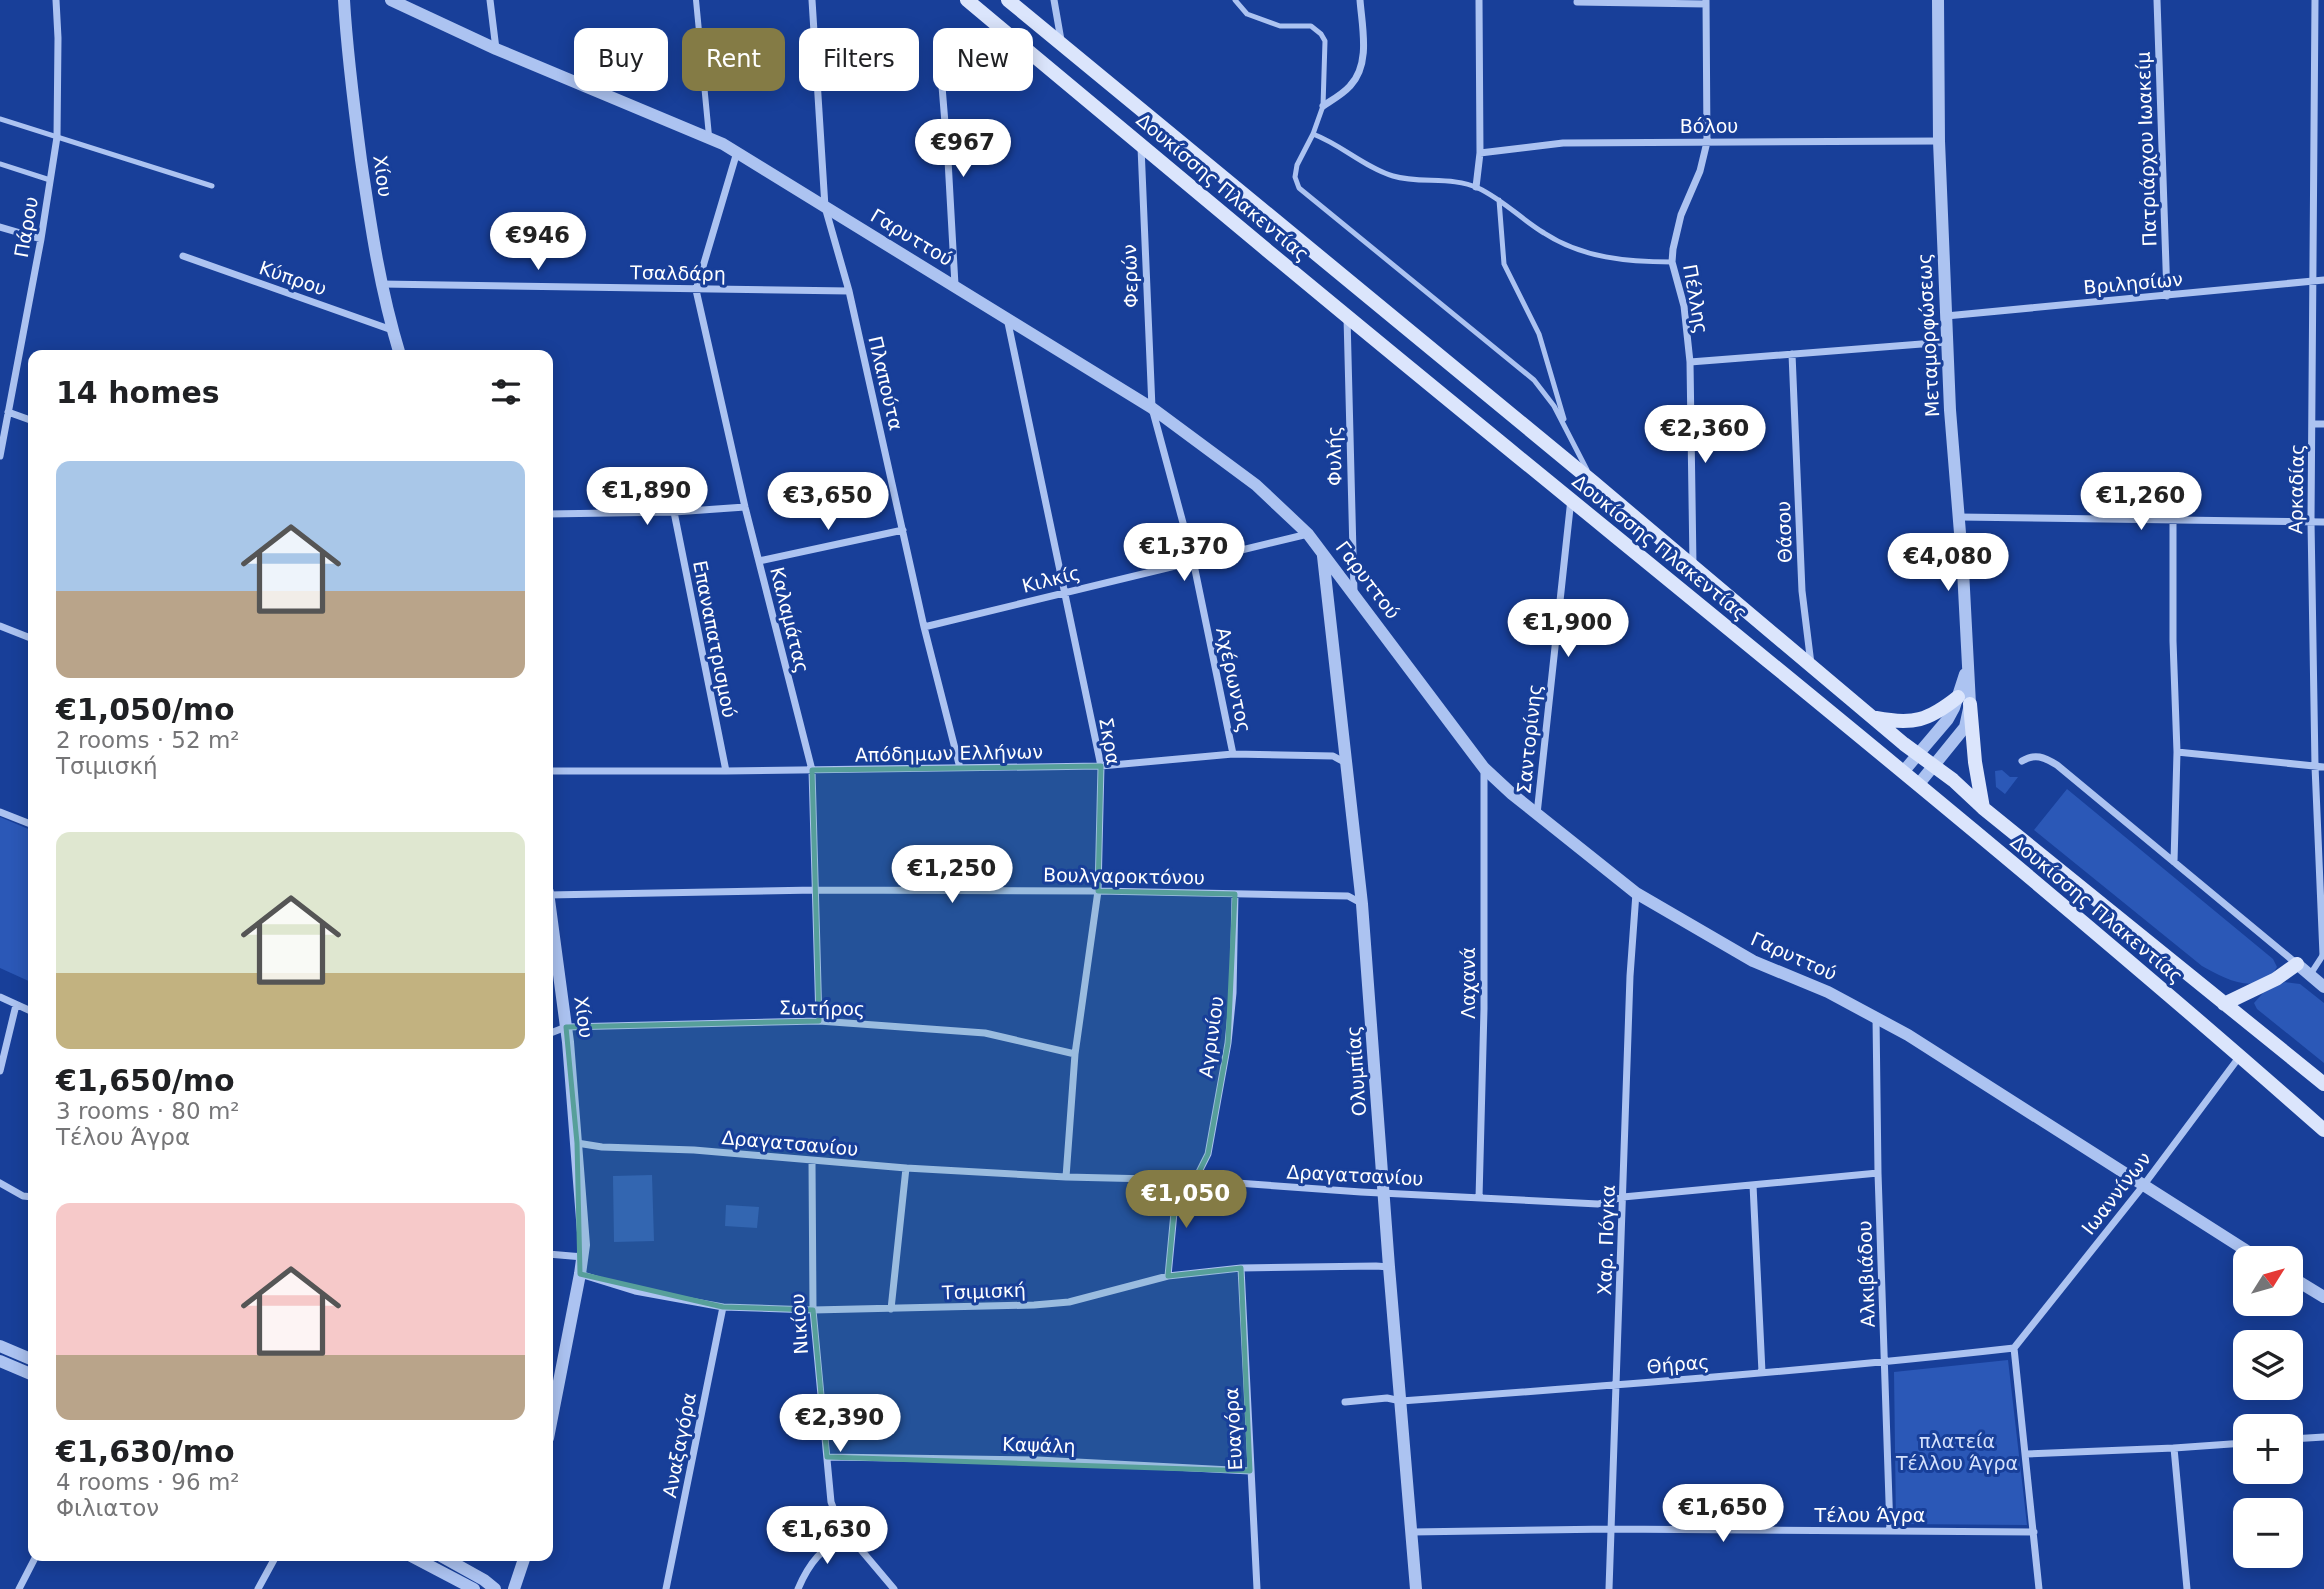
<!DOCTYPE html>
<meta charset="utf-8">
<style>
:root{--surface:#fff;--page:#f2f2f2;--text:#202124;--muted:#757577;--accent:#847b45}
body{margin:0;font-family:"DejaVu Sans",sans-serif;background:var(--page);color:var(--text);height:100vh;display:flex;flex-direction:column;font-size:26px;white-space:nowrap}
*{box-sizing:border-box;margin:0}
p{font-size:23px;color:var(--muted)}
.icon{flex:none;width:38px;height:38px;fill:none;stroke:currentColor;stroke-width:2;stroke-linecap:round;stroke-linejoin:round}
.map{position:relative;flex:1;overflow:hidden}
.drawer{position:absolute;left:28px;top:350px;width:525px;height:1211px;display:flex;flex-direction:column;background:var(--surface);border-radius:14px;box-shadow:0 4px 18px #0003}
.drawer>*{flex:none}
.top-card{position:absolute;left:574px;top:28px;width:665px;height:63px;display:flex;gap:14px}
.needle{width:46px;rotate:53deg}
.fabs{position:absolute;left:2233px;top:1246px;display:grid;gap:14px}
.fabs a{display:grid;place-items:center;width:70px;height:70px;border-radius:14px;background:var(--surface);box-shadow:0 4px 18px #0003;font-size:35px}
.price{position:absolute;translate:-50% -60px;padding:0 16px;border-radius:24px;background:#fff;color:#222;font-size:23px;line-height:46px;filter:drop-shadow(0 2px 4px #0008)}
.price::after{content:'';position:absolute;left:50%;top:42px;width:21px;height:16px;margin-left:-10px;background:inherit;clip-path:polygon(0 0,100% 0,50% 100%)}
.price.active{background:var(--accent);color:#fff}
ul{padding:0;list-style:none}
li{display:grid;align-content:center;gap:14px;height:371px;padding:0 28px}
li span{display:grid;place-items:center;height:217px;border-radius:14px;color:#555}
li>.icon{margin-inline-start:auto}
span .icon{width:126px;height:126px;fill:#fffc;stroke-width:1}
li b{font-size:30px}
h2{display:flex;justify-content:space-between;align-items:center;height:84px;padding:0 28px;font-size:30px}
.pill{padding:0 24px;border-radius:14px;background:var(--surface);box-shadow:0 4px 18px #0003;font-size:24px;line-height:63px}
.pill.active{background:var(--accent);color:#fff}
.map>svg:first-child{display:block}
.green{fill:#2b58b7}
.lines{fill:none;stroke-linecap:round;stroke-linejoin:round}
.service{stroke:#acc3f1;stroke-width:5}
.pedestrian{stroke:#acc3f1;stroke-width:6}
.minor{stroke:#acc3f1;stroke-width:7}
.tertiary{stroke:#acc3f1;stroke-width:12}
.secondary{stroke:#dbe5fc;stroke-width:14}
.marked{fill:#579f9a;fill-opacity:0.2;stroke:#579f9a;stroke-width:5;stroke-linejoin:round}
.labels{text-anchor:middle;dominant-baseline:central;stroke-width:6;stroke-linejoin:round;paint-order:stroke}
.street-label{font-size:19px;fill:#fff;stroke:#183f99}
.park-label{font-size:19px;fill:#d4e1fc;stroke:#183f99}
</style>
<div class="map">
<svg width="2324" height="1589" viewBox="0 0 2324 1589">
<rect width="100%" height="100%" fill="#183f99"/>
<path class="green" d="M 2002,770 L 2010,777 L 2018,777 L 2005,794 L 1996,787 L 1995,771 Z
M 2067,789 L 2273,959 L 2277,967 C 2260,998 2225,979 2202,966 L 2034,830 Z
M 0,817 L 33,831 L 33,983 L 0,968 Z
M 2285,982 L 2300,984 L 2324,1003 L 2324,1063 L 2257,1009 L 2254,1003 L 2263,993 Z
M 652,1175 L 654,1241 L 614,1242 L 613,1176 Z
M 726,1205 L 759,1207 L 757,1228 L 725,1226 Z
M 2008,1360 L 2027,1525 L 1896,1524 L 1894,1372 Z"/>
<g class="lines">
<path class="service" d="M 1235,0 L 1247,14 L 1280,26 L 1311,26 L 1321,34 L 1325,41 L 1323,106 L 1313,134 L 1297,165 L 1295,177 L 1299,188 L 1534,380 L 1554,406 L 1587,470
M 0,119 L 212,186
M 1313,134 C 1342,145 1364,167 1393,176 C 1420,184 1452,176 1478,188 C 1502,199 1521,219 1544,233 C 1582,258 1628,262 1672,262
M 0,164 L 50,180
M 1499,200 L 1504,264 L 1539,334 L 1564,419"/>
<path class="pedestrian" d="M 696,0 L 709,136
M 2310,975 L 2323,955"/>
<path class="minor" d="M 490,0 L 496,49
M 812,0 L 825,207 L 849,291 L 924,627 L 960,768
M 1054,0 L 1061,40
M 2157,0 L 2167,296
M 2315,0 L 2311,521 L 2315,766 L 2323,955
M 1577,2 L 1706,4
M 941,74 L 948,160 L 955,285
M 1323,106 C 1332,100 1343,94 1350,86 C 1371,64 1362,27 1360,0
M 1141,147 L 1152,408 L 1193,560 L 1233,754
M 737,152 L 696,290 L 745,507 L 812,770 L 819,1021
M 1480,153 L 1563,143 L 1939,141
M 1476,187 L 1480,153 L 1479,0
M 0,227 L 41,239
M 183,256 L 392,330
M 381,284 L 849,291
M 1946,316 L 2324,280
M 1347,317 L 1354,592
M 1007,318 L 1101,766 L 1098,891 L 1075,1054 L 1066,1177
M 1792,354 L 1802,591 L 1811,664
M 1690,362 L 1947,342
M 8,412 L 33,421
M 2313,424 L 2324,424
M 0,456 L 41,239 L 57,137 L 58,38 L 56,0
M 674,512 L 726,771
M 548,514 L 674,512 L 745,507
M 1959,517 L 2324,522
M 2173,518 L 2173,641 L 2177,752 L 2174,862
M 759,561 L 903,530
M 1693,565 L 1690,362 L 1684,306 L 1672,262 L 1673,249 L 1681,215 L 1700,171 L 1707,142 L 1706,0
M 0,626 L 33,639
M 924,627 L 1308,534
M 2177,752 L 2324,767
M 2022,761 C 2035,753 2044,757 2057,765 L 2297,964
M 548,771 L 726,771 L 1101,766 L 1233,754 L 1333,756 L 1346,763
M 0,812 L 33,825
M 1537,814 L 1571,499
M 548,895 L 816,890 L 1098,891 L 1348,896 L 1361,903
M 0,997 L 33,1012
M 1876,1017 L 1878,1173 L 1890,1531
M 548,1034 L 566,1027 L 819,1021 L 985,1033 L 1075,1054
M 0,1071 L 16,1005
M 577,1143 L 602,1147 L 694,1150 L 906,1168 L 1066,1177 L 1195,1180 L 1361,1192 L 1598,1204 L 1623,1197 L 1878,1173
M 812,1161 L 813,1310 L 831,1502 L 840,1525 L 894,1589
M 1195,1180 L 1208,1154 L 1228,1043 L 1233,993 L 1235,894
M 0,1183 L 23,1196 L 33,1197
M 1753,1185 L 1762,1372
M 1479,1198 L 1484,1009 L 1484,769
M 548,1254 L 583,1257
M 1241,1268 L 1257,1589
M 580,1274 L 635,1291 L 723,1307 L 813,1310 L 1034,1305 L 1069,1302 L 1168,1276 L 1241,1268 L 1376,1266 L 1389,1267
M 1168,1276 L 1177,1181
M 891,1309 L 906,1168
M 2014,1348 L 2143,1186 L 2240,1056
M 2014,1348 L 2039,1589
M 1345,1402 L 1387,1398 L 1401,1401 C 1606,1386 1810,1371 2014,1348
M 2291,1439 L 2324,1437
M 2174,1448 L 2187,1589
M 2026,1454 L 2174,1448 L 2245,1443
M 827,1457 L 1038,1460 L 1250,1471
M 1412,1532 L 1610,1529 L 2034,1532
M 19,1589 L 36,1556
M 258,1589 L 276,1556
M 666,1589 L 723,1307
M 798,1589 C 809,1563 822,1547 848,1535
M 1609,1589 L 1630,976 L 1636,893"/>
<path class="tertiary" d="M 344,0 C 347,53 354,107 361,160 C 371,228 380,289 400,355
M 391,0 L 496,49 L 723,144 L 1152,408 L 1256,485 L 1308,534 L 1484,768 L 1512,794 L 1636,893 L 1753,961 L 1828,992 L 1908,1035 L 2258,1258
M 1323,556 L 1362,904 L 1389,1267 L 1416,1589
M 1903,772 L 1948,719 L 1954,708 L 1965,674
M 1918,785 L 1965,727 L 1970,704 L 1963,570 L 1950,410 L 1939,141 L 1938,0
M 548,892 L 568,1042 L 584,1245 L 580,1274 L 548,1438
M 2297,964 L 2324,987
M 2291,1277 L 2324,1297
M 0,1346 L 33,1360
M 0,1361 L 33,1375
M 411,1556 L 474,1589
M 441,1556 L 484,1580 L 495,1589
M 514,1589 L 525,1556"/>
<path class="secondary" d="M 967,0 C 1095,106 1221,213 1349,318 C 1675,587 2007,850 2324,1130
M 1008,0 L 1593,482 L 1904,744 L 1953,780 L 1983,808 L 2324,1084
M 1970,704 L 1975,762 L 1983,808
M 1876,718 C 1913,725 1928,721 1958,697
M 2224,1004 L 2276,979 L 2297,964"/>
</g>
<path class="marked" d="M 1101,766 L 1098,891 L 1235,894 L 1228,1043 L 1208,1154 L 1195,1180 L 1177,1181 L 1168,1276 L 1241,1268 L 1250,1471 L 827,1457 L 813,1310 L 723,1307 L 580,1274 L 577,1143 L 566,1027 L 819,1021 L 812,770 Z"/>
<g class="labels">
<g class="street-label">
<text x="1709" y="126">Βόλου</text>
<text transform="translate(2146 149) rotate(-92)">Πατριάρχου Ιωακείμ</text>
<text transform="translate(383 176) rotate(82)">Χίου</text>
<text transform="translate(1223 187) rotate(40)">Δουκίσσης Πλακεντίας</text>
<text transform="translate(26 227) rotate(-80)">Πάρου</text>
<text transform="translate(912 237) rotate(31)">Γαρυττού</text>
<text transform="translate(678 273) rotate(1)">Τσαλδάρη</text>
<text transform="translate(1130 276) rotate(-92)">Φερών</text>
<text transform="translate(293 278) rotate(19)">Κύπρου</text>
<text transform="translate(2133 283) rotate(-5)">Βριλησίων</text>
<text transform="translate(1696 299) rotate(80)">Πέλλης</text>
<text transform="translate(1928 335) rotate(-93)">Μεταμορφώσεως</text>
<text transform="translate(886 383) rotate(77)">Πλαπούτα</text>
<text transform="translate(1334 456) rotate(-91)">Φυλής</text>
<text transform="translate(2296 489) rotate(-89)">Αρκαδίας</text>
<text transform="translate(1784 532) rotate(-92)">Θάσου</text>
<text transform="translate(1660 547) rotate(39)">Δουκίσσης Πλακεντίας</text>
<text transform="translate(1051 579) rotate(-14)">Κιλκίς</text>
<text transform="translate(1368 580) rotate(53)">Γαρυττού</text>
<text transform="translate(790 620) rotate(76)">Καλαμάτας</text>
<text transform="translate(715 639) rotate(79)">Επαναπατρισμού</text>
<text transform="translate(1234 680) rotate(78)">Αχέρωντος</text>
<text transform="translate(1529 739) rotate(-84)">Σαντορίνης</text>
<text transform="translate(1110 741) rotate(80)">Σκρα</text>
<text transform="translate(949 753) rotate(-1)">Απόδημων Ελλήνων</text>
<text transform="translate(1124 876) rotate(1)">Βουλγαροκτόνου</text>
<text transform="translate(2097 909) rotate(40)">Δουκίσσης Πλακεντίας</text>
<text transform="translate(1794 956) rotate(24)">Γαρυττού</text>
<text transform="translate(1468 983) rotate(-90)">Λαχανά</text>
<text transform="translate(822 1008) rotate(1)">Σωτήρος</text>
<text transform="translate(584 1017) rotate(82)">Χίου</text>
<text transform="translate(1211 1037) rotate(-82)">Αγρινίου</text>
<text transform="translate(1356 1071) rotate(-94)">Ολυμπίας</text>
<text transform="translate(790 1143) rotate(5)">Δραγατσανίου</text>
<text transform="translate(1355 1175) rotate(3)">Δραγατσανίου</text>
<text transform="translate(2116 1193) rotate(-52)">Ιωαννίνων</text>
<text transform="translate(1606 1240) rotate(-88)">Χαρ. Πόγκα</text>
<text transform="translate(1866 1274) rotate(-92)">Αλκιβιάδου</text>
<text transform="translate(984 1291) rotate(-2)">Τσιμισκή</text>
<text transform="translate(799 1324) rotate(-94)">Νικίου</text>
<text transform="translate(1678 1364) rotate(-5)">Θήρας</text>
<text transform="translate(1233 1429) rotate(-93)">Ευαγόρα</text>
<text transform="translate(679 1445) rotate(-79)">Αναξαγόρα</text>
<text transform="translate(1039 1445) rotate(2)">Καψάλη</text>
<text x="1870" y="1515">Τέλου Άγρα</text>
</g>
<g class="park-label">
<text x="1957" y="1441">πλατεία<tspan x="1957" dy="22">Τέλλου Άγρα</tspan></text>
</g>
</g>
</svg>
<div class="fabs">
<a><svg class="needle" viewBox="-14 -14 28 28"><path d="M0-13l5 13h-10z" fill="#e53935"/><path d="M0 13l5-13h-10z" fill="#757577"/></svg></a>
<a><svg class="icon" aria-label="layers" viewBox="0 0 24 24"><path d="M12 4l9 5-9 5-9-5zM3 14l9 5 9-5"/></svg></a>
<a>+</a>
<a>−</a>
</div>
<b class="price" style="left:963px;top:179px">€967</b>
<b class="price" style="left:538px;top:272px">€946</b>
<b class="price" style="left:1705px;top:465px">€2,360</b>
<b class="price" style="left:647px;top:527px">€1,890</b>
<b class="price" style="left:828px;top:532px">€3,650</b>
<b class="price" style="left:2141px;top:532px">€1,260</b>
<b class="price" style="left:1184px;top:583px">€1,370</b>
<b class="price" style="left:1948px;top:593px">€4,080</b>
<b class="price" style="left:1568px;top:659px">€1,900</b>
<b class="price" style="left:952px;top:905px">€1,250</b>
<b class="price active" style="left:1186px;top:1230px">€1,050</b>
<b class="price" style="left:840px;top:1454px">€2,390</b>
<b class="price" style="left:1723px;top:1544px">€1,650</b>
<b class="price" style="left:827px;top:1566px">€1,630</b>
<div class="top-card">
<a class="pill">Buy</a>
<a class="pill active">Rent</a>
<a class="pill">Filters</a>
<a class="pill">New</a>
</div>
<section class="drawer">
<h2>14 homes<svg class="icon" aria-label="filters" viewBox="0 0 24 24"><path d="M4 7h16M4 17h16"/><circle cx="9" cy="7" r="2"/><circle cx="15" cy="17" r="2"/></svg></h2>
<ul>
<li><span style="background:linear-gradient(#a9c7e8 60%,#b9a48a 0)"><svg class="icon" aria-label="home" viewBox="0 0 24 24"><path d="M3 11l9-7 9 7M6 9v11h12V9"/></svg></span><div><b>€1,050/mo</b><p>2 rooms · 52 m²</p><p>Τσιμισκή</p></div></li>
<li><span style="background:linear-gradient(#dfe7d0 65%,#c2b280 0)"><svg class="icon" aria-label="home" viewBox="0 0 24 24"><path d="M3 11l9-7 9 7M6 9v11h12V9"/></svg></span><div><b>€1,650/mo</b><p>3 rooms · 80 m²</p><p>Τέλου Άγρα</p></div></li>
<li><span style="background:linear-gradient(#f6c9c9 70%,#b9a48a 0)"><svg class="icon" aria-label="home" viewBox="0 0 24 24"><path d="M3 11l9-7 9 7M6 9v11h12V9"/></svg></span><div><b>€1,630/mo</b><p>4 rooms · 96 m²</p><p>Φιλιατον</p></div></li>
</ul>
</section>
</div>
